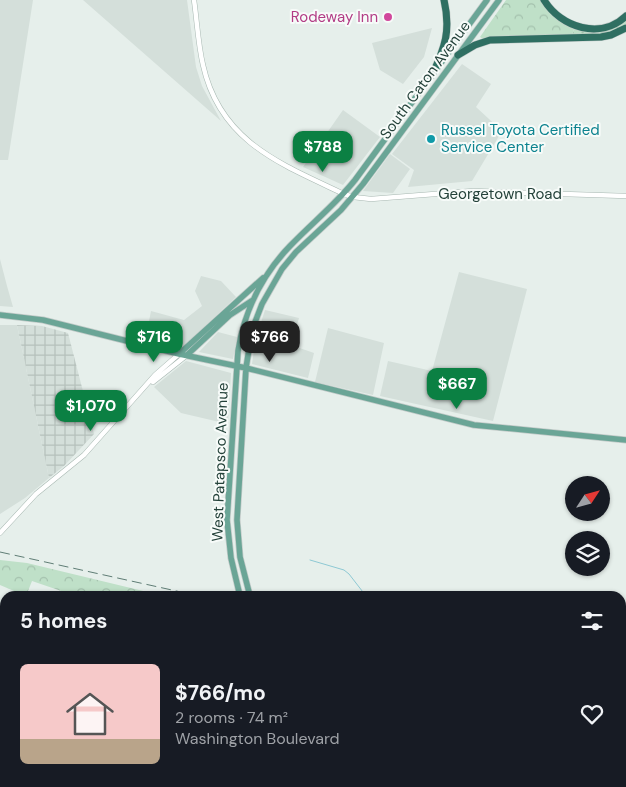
<!DOCTYPE html>
<meta charset="utf-8">
<style>
:root{--surface:#171b24;--page:#20242c;--text:#f1f3f6;--muted:#9ea1a6;--line:#363941;--accent:#0b8043}
body{margin:0;font-family:"DM Sans",sans-serif;background:var(--page);color:var(--text);height:100vh;display:flex;flex-direction:column;font-size:19px;white-space:nowrap}
*{box-sizing:border-box;margin:0}
p{font-size:16px;color:var(--muted)}
.icon{flex:none;width:28px;height:28px;fill:none;stroke:currentColor;stroke-width:2;stroke-linecap:round;stroke-linejoin:round}
.map{position:relative;flex:1;overflow:hidden}
.drawer{position:absolute;left:0px;top:591px;width:626px;height:196px;display:flex;flex-direction:column;background:var(--surface);border-radius:15px 15px 0 0;box-shadow:0 1px 4px #0004}
.drawer>*{flex:none}
.needle{width:32px;rotate:54deg}
.fabs{position:absolute;left:565px;top:476px;display:grid;gap:10px}
.fabs a{display:grid;place-items:center;width:45px;height:45px;border-radius:50%;background:var(--surface);box-shadow:0 1px 4px #0004;font-size:25px}
.price{position:absolute;translate:-50% -42px;padding:0 11px;border-radius:10px;background:var(--accent);color:#fff;font-size:16px;line-height:32px;filter:drop-shadow(0 1px 2px #0008)}
.price::after{content:'';position:absolute;left:50%;top:30px;width:15px;height:11px;margin-left:-8px;background:inherit;clip-path:polygon(0 0,100% 0,50% 100%)}
.price.active{background:#222;color:#fff}
ul{padding:0;list-style:none}
li{display:flex;align-items:center;gap:15px;height:125px;padding:0 20px}
li+li{border-top:1px solid var(--line)}
li span{display:grid;place-items:center;flex:none;width:140px;height:100px;border-radius:8px;color:#555}
li>.icon{margin-inline-start:auto}
span .icon{width:60px;height:60px;fill:#fffc;stroke-width:1}
li b{font-size:21px}
h2{display:flex;justify-content:space-between;align-items:center;height:60px;padding:0 20px;font-size:21px}
.map>svg:first-child{display:block}
.built{fill:#d4dfda}
.industrial{fill:url(#industrial-grid)}
.grass{fill:url(#grass-dots)}
.forest{fill:url(#forest-crowns)}
.lines{fill:none;stroke-linecap:round;stroke-linejoin:round}
.stream{stroke:#8ec9d4;stroke-width:1}
.minor-casing{stroke:#a8b8b2;stroke-width:5.5}
.major-casing{stroke:#c2cac8;stroke-width:7}
.highway-casing{stroke:#c2cac8;stroke-width:8}
.minor{stroke:#fff;stroke-width:4.5}
.major{stroke:#6aa596;stroke-width:5.5}
.highway{stroke:#2f6f62;stroke-width:7}
.rail{stroke:#5f7d75;stroke-width:1;stroke-dasharray:10 5;stroke-linecap:butt}
.hotel-dot{fill:#d1479c;stroke:#f7fbf9;stroke-width:2}
.culture-dot{fill:#0f9aa8;stroke:#f7fbf9;stroke-width:2}
.labels{text-anchor:middle;dominant-baseline:central;stroke-width:4;stroke-linejoin:round;paint-order:stroke}
.hotel-label{font-size:15px;fill:#b23c85;stroke:#f7fbf9;text-anchor:end}
.street-label{font-size:15px;fill:#24423a;stroke:#f7fbf9}
.culture-label{font-size:15px;fill:#0d838f;stroke:#f7fbf9;text-anchor:start}
</style>
<div class="map">
<svg width="626" height="787" viewBox="0 0 626 787">
<defs>
<pattern id="industrial-grid" width="8" height="8" patternUnits="userSpaceOnUse" patternTransform="scale(1.25)"><rect width="8" height="8" fill="#d4dfda"/><path d="M0 4h8M4 0v8" fill="none" stroke="#b6c1bc"/></pattern>
<pattern id="grass-dots" width="8" height="8" patternUnits="userSpaceOnUse" patternTransform="scale(1.25)"><rect width="8" height="8" fill="#bfe0c8"/><path d="M2 2h.1M6 6h.1" fill="none" stroke="#a4c1ad" stroke-width="1.8" stroke-linecap="round"/></pattern>
<pattern id="forest-crowns" width="20" height="18" patternUnits="userSpaceOnUse" patternTransform="scale(1.25)"><rect width="20" height="18" fill="#bfe0c8"/><path d="M2 6a3 3 0 1 1 6 0M12 15a3 3 0 1 1 6 0" fill="none" stroke="#a4c1ad"/></pattern>
</defs>
<rect width="100%" height="100%" fill="#e6efeb"/>
<path class="built" d="M 0,0 L 33,0 L 8,160 L 0,160 Z
M 83,0 L 187,0 L 196,67 L 202,86 L 221,121 Z
M 432,28 L 424,57 L 403,84 L 380,70 L 372,43 Z
M 462,64 L 491,84 L 476,107 L 502,131 L 472,181 L 408,187 L 414,170 L 392,154 Z
M 343,110 L 380,137 L 343,185 L 303,167 Z
M 390,154 L 410,169 L 393,193 L 363,191 Z
M 0,259 L 7,286 L 13,307 L 0,306 Z
M 459,272 L 527,289 L 493,421 L 380,396 L 388,361 L 432,371 Z
M 201,276 L 221,281 L 236,297 L 180,349 L 145,341 L 151,311 L 184,320 L 202,306 L 195,291 Z
M 265,310 L 299,318 L 291,345 L 314,353 L 308,378 L 252,364 L 255,343 L 285,349 L 255,341 Z
M 0,325 L 17,325 L 49,478 L 25,498 L 0,514 Z
M 328,328 L 384,343 L 373,395 L 315,382 Z
M 218,332 L 237,337 L 233,359 L 199,352 Z
M 186,361 L 231,373 L 228,424 L 181,413 L 154,387 Z
M 621,729 L 626,731 L 626,787 L 550,787 L 541,783 L 621,782 Z"/>
<path class="industrial" d="M 17,325 L 42,326 L 68,333 L 94,434 L 64,466 L 49,478 Z"/>
<path class="grass" d="M 626,20 L 626,25 L 624,27 L 602,35 L 572,35 L 574,29 C 596,35 606,31 626,20 Z"/>
<path class="forest" d="M 506,0 L 540,0 C 549,14 559,22 574,29 L 572,35 L 492,36 L 483,39 L 480,37 Z
M 0,560 L 27,563 L 164,596 L 70,596 L 70,594 L 32,581 L 26,596 L 0,585 Z
M 5,659 L 5,683 L 0,684 L 0,661 Z"/>
<g class="lines">
<path class="stream" d="M 310,560 L 344,570 L 349,574 L 366,596"/>
<defs>
<path id="minor" d="M 194,0 C 197,21 198,44 203,65 C 220,142 281,164 344,194 L 353,197 L 371,199 L 473,191 L 626,196
M 153,382 L 187,355
M 0,533 L 36,494 L 84,455 L 155,375 L 179,354
M 0,627 L 5,636
M 39,782 L 41,787"/>
<path id="major" d="M 0,315 L 43,320 L 179,354 L 246,368 L 474,425 L 626,440
M 179,354 L 263,278
M 187,355 L 230,315 L 253,300
M 240,596 L 231,558 L 227,520 L 238,351 C 244,312 262,275 290,246 C 312,223 336,204 355,180 L 487,0
M 250,596 L 240,557 L 237,520 L 246,368 L 252,330 L 262,304 L 282,269 L 296,252 L 341,210 L 363,184 L 499,0
M 284,782 L 284,787
M 293,782 L 293,787"/>
<path id="highway" d="M 544,0 C 561,28 601,40 626,16
M 458,55 L 475,45 L 490,40 L 601,37 L 611,35 L 626,28
M 432,75 C 445,48 451,30 444,0"/>
</defs>
<use href="#minor" class="minor-casing"/>
<use href="#major" class="major-casing"/>
<use href="#highway" class="highway-casing"/>
<use href="#minor" class="minor"/>
<use href="#major" class="major"/>
<use href="#highway" class="highway"/>
<path class="rail" d="M 0,552 L 199,596
M 621,751 L 626,752
M 575,782 L 583,787"/>
</g>
<circle class="hotel-dot" cx="388" cy="17" r="5"/>
<circle class="culture-dot" cx="431" cy="139" r="5"/>
<g class="labels">
<g class="hotel-label">
<text x="378" y="17">Rodeway Inn</text>
</g>
<g class="street-label">
<text transform="translate(425 80) rotate(-54)">South Caton Avenue</text>
<text x="500" y="194">Georgetown Road</text>
<text transform="translate(220 462) rotate(-88)">West Patapsco Avenue</text>
</g>
<g class="culture-label">
<text x="441" y="130">Russel Toyota Certified<tspan x="441" dy="17">Service Center</tspan></text>
</g>
</g>
</svg>
<div class="fabs">
<a><svg class="needle" viewBox="-14 -14 28 28"><path d="M0-13l5 13h-10z" fill="#e53935"/><path d="M0 13l5-13h-10z" fill="#9ea1a6"/></svg></a>
<a><svg class="icon" aria-label="layers" viewBox="0 0 24 24"><path d="M12 4l9 5-9 5-9-5zM3 14l9 5 9-5"/></svg></a>
</div>
<b class="price" style="left:323px;top:173px">$788</b>
<b class="price" style="left:154px;top:363px">$716</b>
<b class="price active" style="left:270px;top:363px">$766</b>
<b class="price" style="left:457px;top:410px">$667</b>
<b class="price" style="left:91px;top:432px">$1,070</b>
<section class="drawer">
<h2>5 homes<svg class="icon" aria-label="filters" viewBox="0 0 24 24"><path d="M4 7h16M4 17h16"/><circle cx="9" cy="7" r="2"/><circle cx="15" cy="17" r="2"/></svg></h2>
<ul>
<li><span style="background:linear-gradient(#f6c9c9 75%,#b9a48a 0)"><svg class="icon" aria-label="home" viewBox="0 0 24 24"><path d="M3 11l9-7 9 7M6 9v11h12V9"/></svg></span><div><b>$766/mo</b><p>2 rooms · 74 m²</p><p>Washington Boulevard</p></div><svg class="icon" aria-label="heart" viewBox="0 0 24 24"><path d="M12 20l-8-8c-3-5 5-10 8-4 3-6 11-1 8 4z"/></svg></li>
</ul>
</section>
</div>
